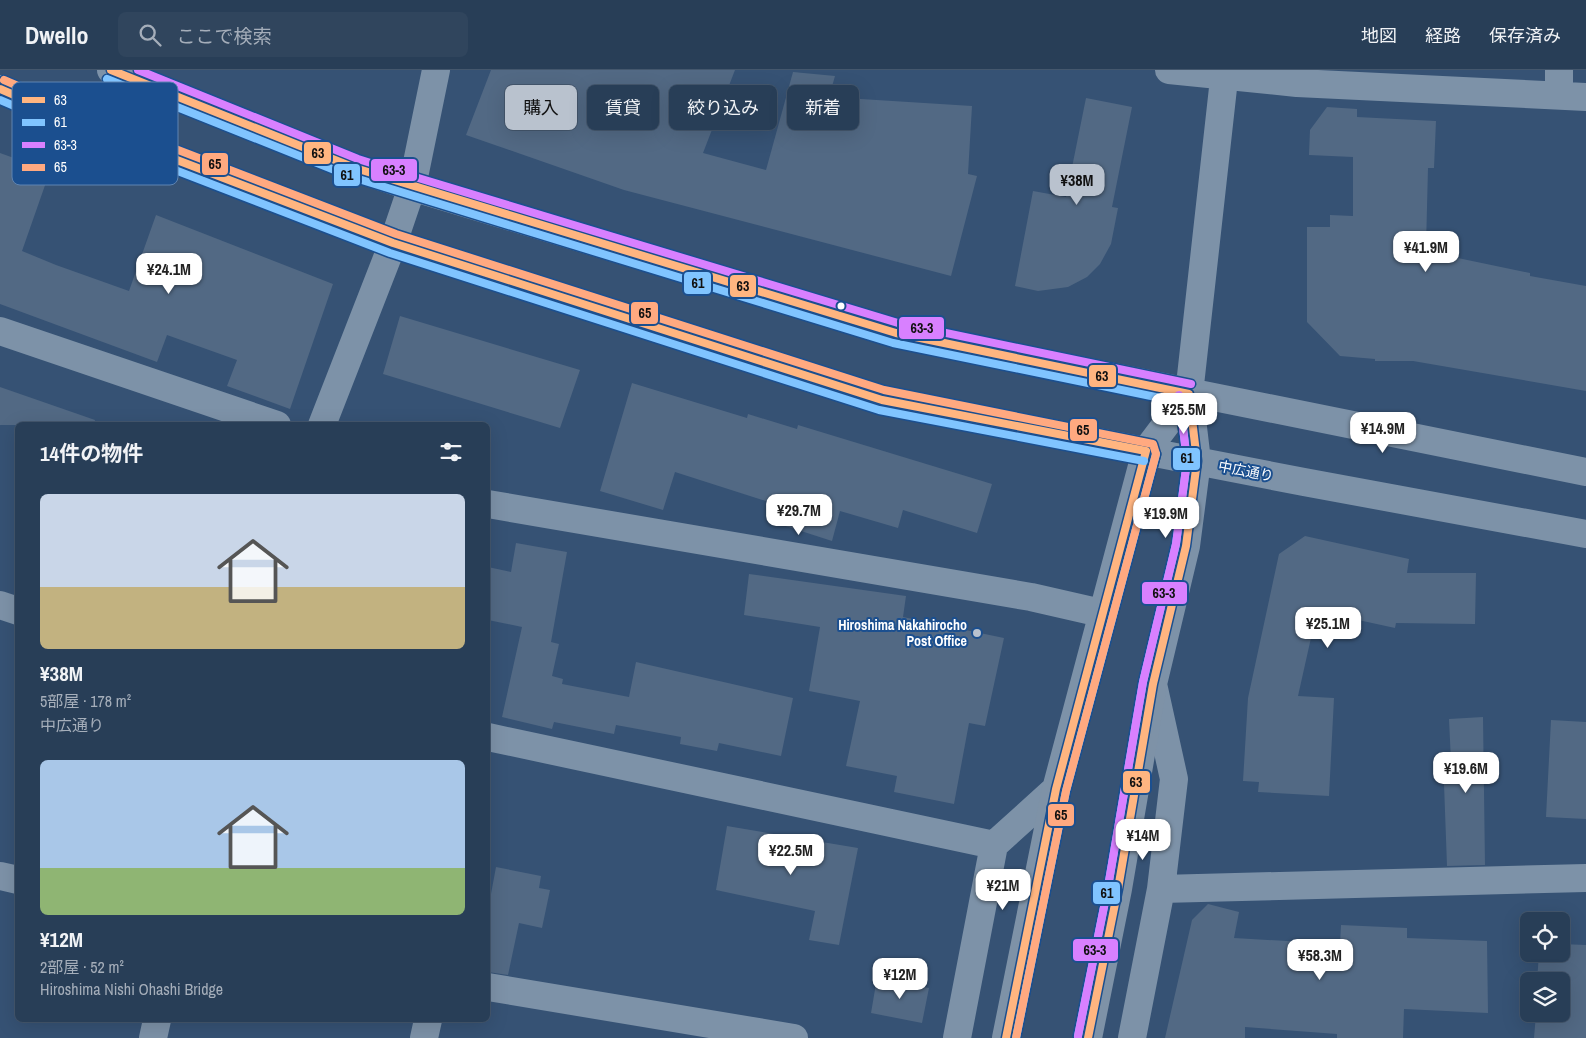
<!DOCTYPE html>
<html lang="ja">
<meta charset="utf-8">
<style>
:root{--surface:#283e57;--page:#30455d;--text:#f1f3f6;--muted:#a5aeba;--line:#44576d;--accent:#b9c2ce}
body{margin:0;font-family:"Archivo Narrow","Noto Sans JP",sans-serif;background:var(--page);color:var(--text);height:100vh;display:flex;flex-direction:column;font-size:19px;white-space:nowrap}
*{box-sizing:border-box;margin:0}
p{font-size:16px;color:var(--muted)}
.icon{flex:none;width:28px;height:28px;fill:none;stroke:currentColor;stroke-width:2;stroke-linecap:round;stroke-linejoin:round}
.map{position:relative;flex:1;overflow:hidden}
.panel{position:absolute;left:15px;top:352px;width:475px;height:600px;display:flex;flex-direction:column;background:var(--surface);border-radius:8px;box-shadow:0 5px 20px #0002,0 0 0 1px var(--line)}
.panel>*{flex:none}
.guide{position:absolute;left:505px;top:15px;width:475px;height:45px;display:flex;gap:10px}
.controls{position:absolute;left:1520px;top:842px;display:grid;gap:10px}
.controls a{display:grid;place-items:center;width:50px;height:50px;border-radius:8px;background:var(--surface);box-shadow:0 5px 20px #0002,0 0 0 1px var(--line);font-size:25px}
.price{position:absolute;translate:-50% -42px;padding:0 11px;border-radius:10px;background:#fff;color:#222;font-size:16px;line-height:32px;filter:drop-shadow(0 1px 2px #0008)}
.price::after{content:'';position:absolute;left:50%;top:30px;width:15px;height:11px;margin-left:-8px;background:inherit;clip-path:polygon(0 0,100% 0,50% 100%)}
.price.on{background:var(--accent);color:#111}
ul{padding:0;list-style:none}
li{display:grid;align-content:center;gap:10px;height:265px;padding:0 25px}
li span{display:grid;place-items:center;height:155px;border-radius:8px;color:#555}
li>.icon{margin-inline-start:auto}
span .icon{width:90px;height:90px;fill:#fffc;stroke-width:1}
li b{font-size:21px}
h2{display:flex;justify-content:space-between;align-items:center;height:60px;padding:0 25px;font-size:21px}
.pill{padding:0 18px;border-radius:8px;background:var(--surface);box-shadow:0 5px 20px #0002,0 0 0 1px var(--line);font-size:18px;line-height:45px}
.pill.on{background:var(--accent);color:#111}
header{display:flex;align-items:center;gap:30px;box-sizing:border-box;height:70px;padding:0 25px;background:var(--surface);border-bottom:1px solid var(--line)}
header strong{font-size:24px}
nav{display:flex;gap:28px;margin-inline-start:auto;font-size:18px}
.search{width:350px;height:45px;background:var(--page);display:flex;align-items:center;gap:12px;box-sizing:border-box;padding:0 18px;border-radius:8px;color:var(--muted);font-size:19px}
.map>svg:first-child{display:block}
.building{fill:#526984}
.lines{fill:none;stroke-linecap:round;stroke-linejoin:round}
.minor{stroke:#7d92a8;stroke-width:28}
.highway{stroke:#7e92a7;stroke-width:28}
.bus-1-casing{stroke:#1b4f8f;stroke-width:11}
.bus-2-casing{stroke:#1b4f8f;stroke-width:11}
.bus-3-casing{stroke:#1b4f8f;stroke-width:11}
.bus-4-casing{stroke:#1b4f8f;stroke-width:11}
.bus-1{stroke:#ffb580;stroke-width:8}
.bus-2{stroke:#80c4ff;stroke-width:8}
.bus-3{stroke:#d880ff;stroke-width:8}
.bus-4{stroke:#ffa980;stroke-width:8}
.bus-dot{fill:#fff;stroke:#1b4f8f;stroke-width:2}
.poi-dot{fill:#b9c2ce;stroke:#1b4f8f;stroke-width:2}
.labels{text-anchor:middle;dominant-baseline:central;stroke-width:4;stroke-linejoin:round;paint-order:stroke}
.street-label{font-size:14px;fill:#fff;stroke:#1b4f8f}
.poi-label{font-size:14px;font-weight:bold;fill:#fff;stroke:#1b4f8f;text-anchor:end}
.key{fill:#1b4f8f;stroke:#5f84b1;stroke-width:1}
.key-label{font-size:14px;fill:#fff}
.line-badge{stroke:#1b4f8f;stroke-width:2}
.pale-badge-label{font-size:14px;text-anchor:middle;font-weight:bold;fill:#111}
</style>
<header>
<strong>Dwello</strong>
<div class="search"><svg class="icon" aria-label="search" viewBox="0 0 24 24"><circle cx="10" cy="10" r="6"/><path d="M15 15l6 6"/></svg>ここで検索</div>
<nav><a>地図</a><a>経路</a><a>保存済み</a></nav>
</header>
<div class="map">
<svg width="1586" height="968" viewBox="0 0 1586 968">
<rect width="100%" height="100%" fill="#365274"/>
<path class="building" d="M 491,0 L 735,0 L 703,83 L 766,100 L 793,2 L 835,6 L 829,27 L 972,36 L 968,104 L 977,106 L 951,206 L 624,120 L 466,65 Z
M 1086,28 L 1132,37 L 1112,137 L 1118,138 L 1111,174 L 1100,194 L 1087,207 L 1068,217 L 1038,221 L 1015,216 L 1033,121 L 1066,127 Z
M 1327,37 L 1357,39 L 1357,47 L 1436,51 L 1434,98 L 1428,98 L 1426,177 L 1429,177 L 1429,182 L 1530,203 L 1530,206 L 1586,216 L 1586,321 L 1413,291 L 1375,291 L 1375,289 L 1340,286 L 1307,252 L 1307,157 L 1330,157 L 1330,145 L 1353,146 L 1353,87 L 1309,85 L 1310,60 Z
M 0,83 L 50,101 L 22,181 L 56,195 L 129,221 L 156,145 L 333,214 L 290,339 L 227,316 L 237,290 L 167,265 L 157,292 L 0,234 Z
M 400,246 L 580,300 L 560,358 L 383,304 Z
M 632,313 L 747,348 L 748,344 L 797,359 L 798,355 L 992,414 L 977,463 L 903,440 L 898,458 L 840,441 L 832,471 L 770,451 L 775,434 L 675,402 L 663,440 L 600,421 Z
M 0,317 L 95,350 L 94,355 L 0,355 Z
M 1305,466 L 1409,489 L 1407,503 L 1476,503 L 1475,554 L 1396,553 L 1395,558 L 1317,541 L 1298,626 L 1334,628 L 1329,726 L 1258,722 L 1259,712 L 1243,711 L 1248,628 L 1279,484 Z
M 516,473 L 567,482 L 551,572 L 559,574 L 552,606 L 563,609 L 562,614 L 629,627 L 636,592 L 793,628 L 781,686 L 719,673 L 717,681 L 680,674 L 681,667 L 616,655 L 614,664 L 554,652 L 552,659 L 502,647 L 522,557 L 488,550 L 488,497 L 511,502 Z
M 749,504 L 906,526 L 903,547 L 1004,568 L 985,656 L 969,653 L 954,734 L 894,722 L 897,706 L 846,696 L 860,631 L 809,621 L 820,557 L 744,545 Z
M 1483,647 L 1485,795 L 1447,796 L 1444,714 L 1452,713 L 1449,649 Z
M 1551,650 L 1586,652 L 1586,749 L 1546,747 Z
M 727,756 L 858,778 L 839,875 L 809,870 L 815,841 L 716,820 Z
M 496,797 L 541,806 L 539,818 L 550,820 L 542,858 L 519,853 L 508,905 L 488,902 L 488,840 Z
M 1208,834 L 1239,842 L 1234,868 L 1340,874 L 1341,855 L 1407,858 L 1407,868 L 1487,871 L 1488,943 L 1404,939 L 1403,968 L 1337,968 L 1337,964 L 1245,957 L 1245,968 L 1165,968 L 1192,850 Z
M 1561,874 L 1586,875 L 1586,968 L 1534,968 L 1536,944 L 1561,944 L 1561,911 L 1537,911 L 1539,884 L 1561,884 Z
M 877,908 L 929,918 L 922,953 L 871,943 Z"/>
<g class="lines">
<path class="minor" d="M 111,0 L 355,98 L 412,117 L 896,263 L 1586,402
M 1169,0 L 1297,13 L 1586,27
M 0,19 L 65,47 L 393,173 L 882,330 L 1304,412 L 1586,464
M 1559,25 L 1559,0
M 0,261 L 277,355
M 322,355 L 393,173 L 412,117 L 436,0
M 488,434 L 1031,527 L 1101,543
M 0,535 L 18,541
M 488,667 L 994,775
M 0,806 L 18,810
M 1161,819 L 1586,808
M 488,917 L 794,968
M 153,968 L 157,950
M 424,968 L 428,950
M 957,968 L 994,775 L 1056,719 L 1146,381 L 1189,324
M 1132,968 L 1161,819 L 1174,709 L 1153,614 L 1186,476 L 1197,391 L 1189,324 L 1225,0"/>
<path class="highway" d="M 1006,968 L 1056,719
M 1088,968 L 1118,819 L 1153,614"/>
<defs>
<path id="bus-1" d="M 111,0 L 355,98 L 896,263 L 1189,324 L 1197,391 L 1186,476 L 1153,614 L 1118,819 L 1088,968
M 0,19 L 65,47 L 393,173 L 882,330 L 1146,381
M 1006,968 L 1056,719 L 1146,381"/>
<path id="bus-2" d="M 107,9 L 352,107 L 893,273 L 1180,332 L 1187,391 L 1176,474 L 1143,612 L 1108,817 L 1078,966
M 0,30 L 61,56 L 390,183 L 879,340 L 1144,391
M 1016,968 L 1066,721 L 1156,384"/>
<path id="bus-3" d="M 138,0 L 358,89 L 415,107 L 898,253 L 1191,314
M 1078,966 L 1108,817 L 1143,612 L 1176,474 L 1187,391 L 1179,325"/>
<path id="bus-4" d="M 4,10 L 69,38 L 396,164 L 884,320 L 1153,374 L 1156,384 L 1066,721 L 1016,968"/>
</defs>
<use href="#bus-1" class="bus-1-casing"/>
<use href="#bus-2" class="bus-2-casing"/>
<use href="#bus-3" class="bus-3-casing"/>
<use href="#bus-4" class="bus-4-casing"/>
<use href="#bus-1" class="bus-1"/>
<use href="#bus-2" class="bus-2"/>
<use href="#bus-3" class="bus-3"/>
<use href="#bus-4" class="bus-4"/>
</g>
<circle class="bus-dot" cx="841" cy="236" r="4.5"/>
<circle class="poi-dot" cx="977" cy="563" r="5"/>
<g class="labels">
<g class="street-label">
<text transform="translate(1246 401) rotate(11)">中広通り</text>
</g>
<g class="poi-label">
<text x="967" y="555">Hiroshima Nakahirocho<tspan x="967" dy="16">Post Office</tspan></text>
</g>
</g>
<rect x="12" y="12" width="166" height="103" rx="8" class="key"/>
<rect x="22" y="27" width="23" height="6" fill="#ffb580"/>
<rect x="22" y="49" width="23" height="7" fill="#80c4ff"/>
<rect x="22" y="72" width="23" height="6" fill="#d880ff"/>
<rect x="22" y="94" width="23" height="7" fill="#ffa980"/>
<g class="key-label">
<text x="54" y="35">63</text>
<text x="54" y="57">61</text>
<text x="54" y="80">63-3</text>
<text x="54" y="102">65</text>
</g>
<g class="line-badge">
<rect x="303" y="71" width="29" height="24" rx="5" fill="#ffb580"/>
<rect x="201" y="82" width="28" height="24" rx="5" fill="#ffa980"/>
<rect x="370" y="88" width="48" height="24" rx="5" fill="#d880ff"/>
<rect x="333" y="93" width="28" height="24" rx="5" fill="#80c4ff"/>
<rect x="683" y="201" width="29" height="24" rx="5" fill="#80c4ff"/>
<rect x="729" y="204" width="28" height="24" rx="5" fill="#ffb580"/>
<rect x="630" y="231" width="29" height="24" rx="5" fill="#ffa980"/>
<rect x="898" y="246" width="47" height="24" rx="5" fill="#d880ff"/>
<rect x="1088" y="294" width="29" height="24" rx="5" fill="#ffb580"/>
<rect x="1069" y="348" width="29" height="24" rx="5" fill="#ffa980"/>
<rect x="1172" y="377" width="29" height="24" rx="5" fill="#80c4ff"/>
<rect x="1141" y="511" width="47" height="24" rx="5" fill="#d880ff"/>
<rect x="1122" y="700" width="29" height="24" rx="5" fill="#ffb580"/>
<rect x="1047" y="733" width="28" height="24" rx="5" fill="#ffa980"/>
<rect x="1092" y="811" width="29" height="24" rx="5" fill="#80c4ff"/>
<rect x="1072" y="868" width="47" height="24" rx="5" fill="#d880ff"/>
</g>
<g class="pale-badge-label">
<text x="318" y="88">63</text>
<text x="215" y="99">65</text>
<text x="394" y="105">63-3</text>
<text x="347" y="110">61</text>
<text x="698" y="218">61</text>
<text x="743" y="221">63</text>
<text x="645" y="248">65</text>
<text x="922" y="263">63-3</text>
<text x="1102" y="311">63</text>
<text x="1083" y="365">65</text>
<text x="1187" y="393">61</text>
<text x="1164" y="528">63-3</text>
<text x="1136" y="717">63</text>
<text x="1061" y="750">65</text>
<text x="1107" y="828">61</text>
<text x="1095" y="885">63-3</text>
</g>
</svg>
<div class="controls">
<a><svg class="icon" aria-label="locate" viewBox="0 0 24 24"><circle cx="12" cy="12" r="6"/><path d="M12 2v4M12 18v4M2 12h4M18 12h4"/></svg></a>
<a><svg class="icon" aria-label="layers" viewBox="0 0 24 24"><path d="M12 4l9 5-9 5-9-5zM3 14l9 5 9-5"/></svg></a>
</div>
<b class="price on" style="left:1077px;top:136px">¥38M</b>
<b class="price" style="left:1426px;top:203px">¥41.9M</b>
<b class="price" style="left:169px;top:225px">¥24.1M</b>
<b class="price" style="left:1184px;top:365px">¥25.5M</b>
<b class="price" style="left:1383px;top:384px">¥14.9M</b>
<b class="price" style="left:799px;top:466px">¥29.7M</b>
<b class="price" style="left:1166px;top:469px">¥19.9M</b>
<b class="price" style="left:1328px;top:579px">¥25.1M</b>
<b class="price" style="left:1466px;top:724px">¥19.6M</b>
<b class="price" style="left:1143px;top:791px">¥14M</b>
<b class="price" style="left:791px;top:806px">¥22.5M</b>
<b class="price" style="left:1003px;top:841px">¥21M</b>
<b class="price" style="left:1320px;top:911px">¥58.3M</b>
<b class="price" style="left:900px;top:930px">¥12M</b>
<div class="guide">
<a class="pill on">購入</a>
<a class="pill">賃貸</a>
<a class="pill">絞り込み</a>
<a class="pill">新着</a>
</div>
<section class="panel">
<h2>14件の物件<svg class="icon" aria-label="filters" viewBox="0 0 24 24"><path d="M4 7h16M4 17h16"/><circle cx="9" cy="7" r="2"/><circle cx="15" cy="17" r="2"/></svg></h2>
<ul>
<li><span style="background:linear-gradient(#c9d6e8 60%,#c2b280 0)"><svg class="icon" aria-label="home" viewBox="0 0 24 24"><path d="M3 11l9-7 9 7M6 9v11h12V9"/></svg></span><div><b>¥38M</b><p>5部屋 · 178 m²</p><p>中広通り</p></div></li>
<li><span style="background:linear-gradient(#a9c7e8 70%,#8fb573 0)"><svg class="icon" aria-label="home" viewBox="0 0 24 24"><path d="M3 11l9-7 9 7M6 9v11h12V9"/></svg></span><div><b>¥12M</b><p>2部屋 · 52 m²</p><p>Hiroshima Nishi Ohashi Bridge</p></div></li>
</ul>
</section>
</div>
